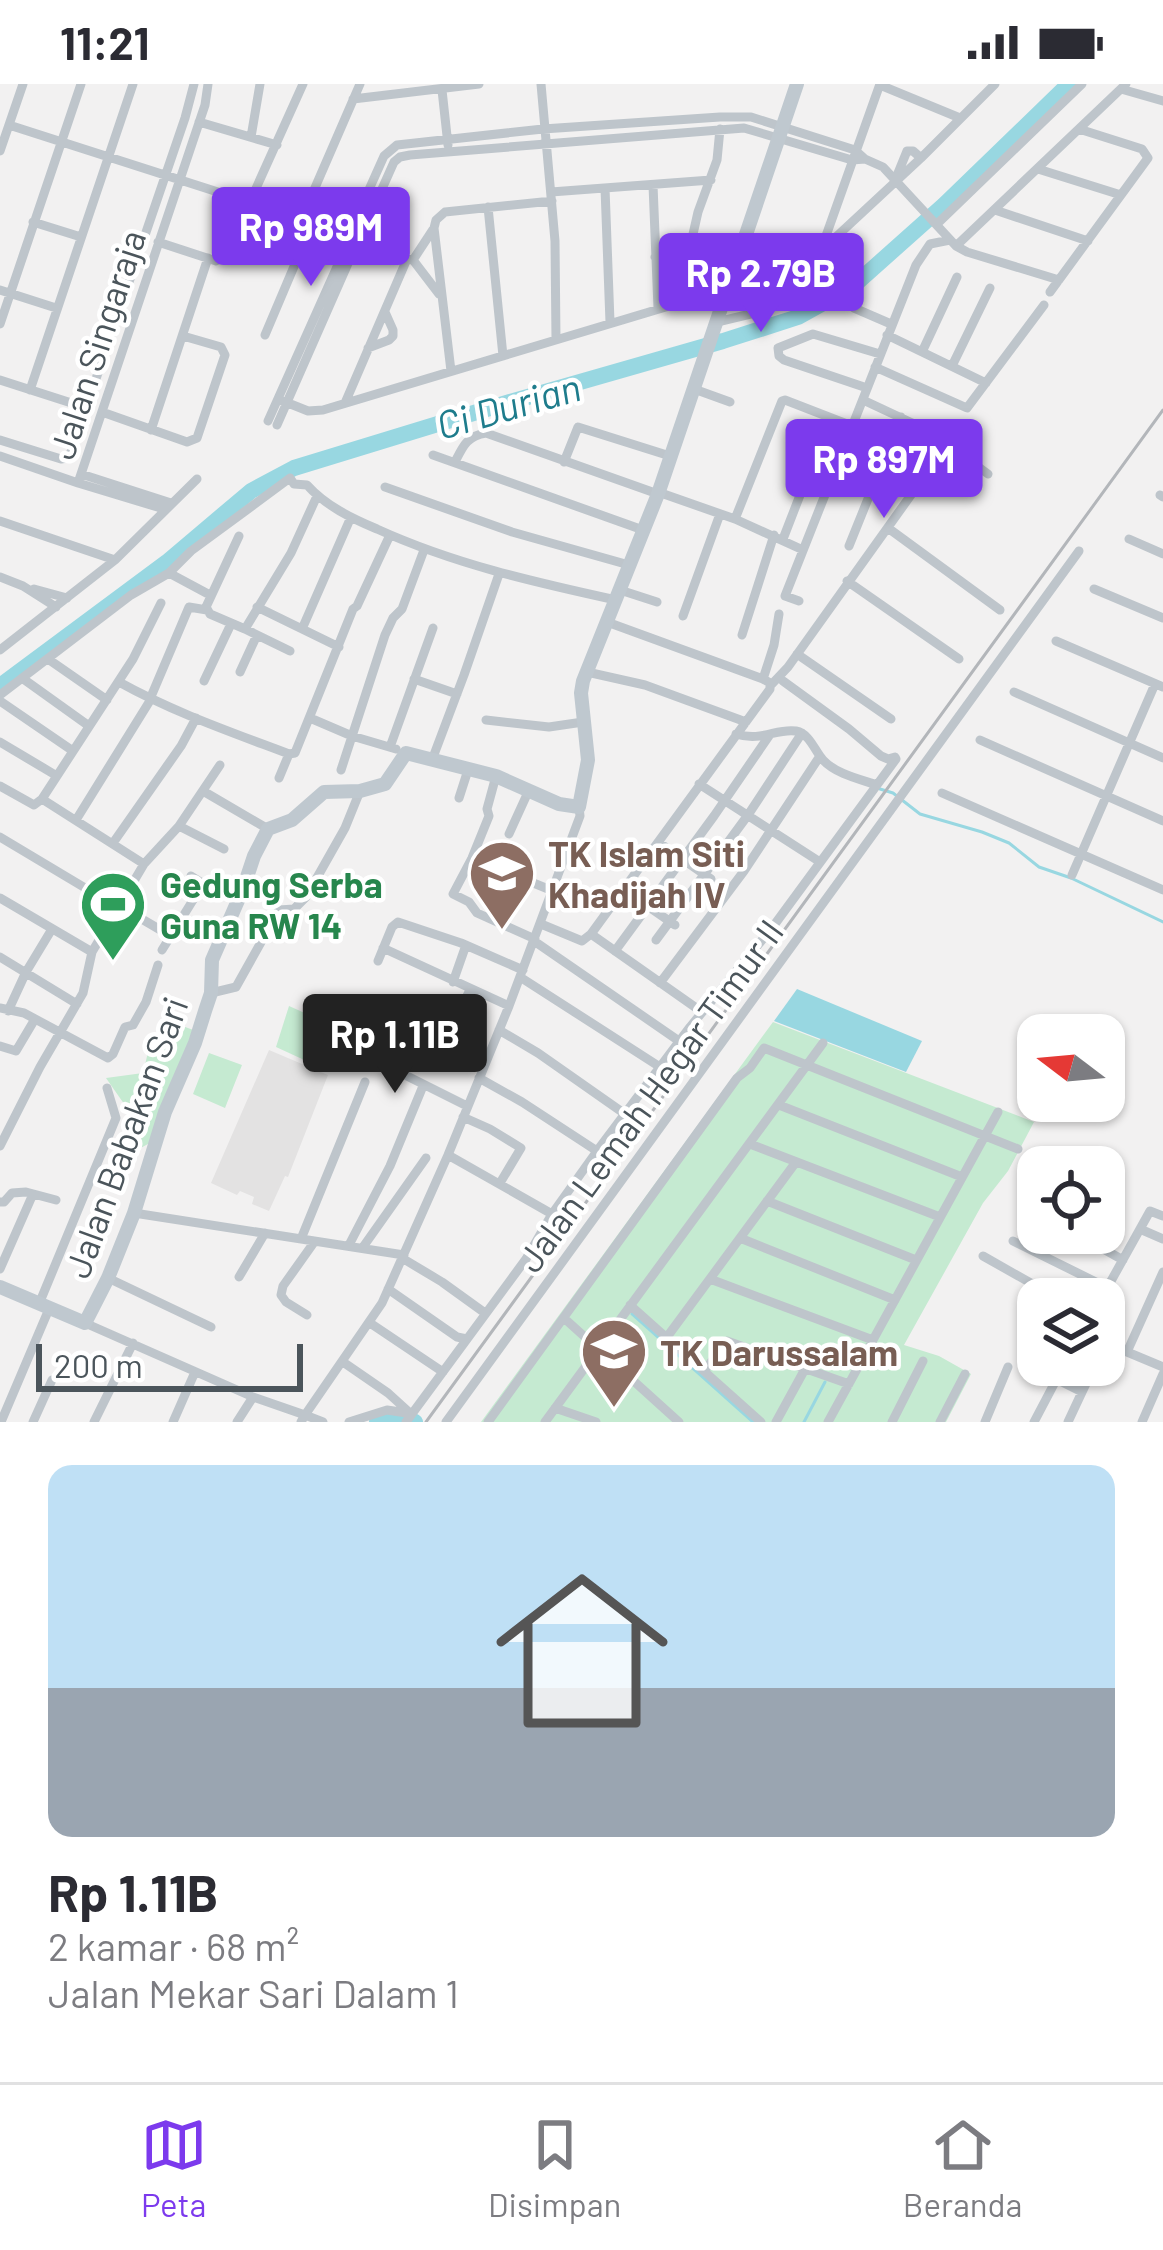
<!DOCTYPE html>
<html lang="id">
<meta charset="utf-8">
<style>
:root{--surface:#fff;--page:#f7f7f7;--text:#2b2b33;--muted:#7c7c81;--line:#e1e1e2;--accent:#7c3aed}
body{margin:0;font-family:Barlow,sans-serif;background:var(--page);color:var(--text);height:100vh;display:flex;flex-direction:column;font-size:45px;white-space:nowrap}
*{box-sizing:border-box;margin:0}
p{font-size:39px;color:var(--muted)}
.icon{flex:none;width:66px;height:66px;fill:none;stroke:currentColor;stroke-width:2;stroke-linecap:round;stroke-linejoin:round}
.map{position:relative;height:1338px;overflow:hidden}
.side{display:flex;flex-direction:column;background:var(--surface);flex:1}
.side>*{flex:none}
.needle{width:78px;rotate:286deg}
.tools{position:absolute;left:1017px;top:930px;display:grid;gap:24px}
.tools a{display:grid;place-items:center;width:108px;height:108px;border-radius:24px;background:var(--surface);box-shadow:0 3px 9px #0004;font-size:60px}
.scale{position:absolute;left:36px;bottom:30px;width:267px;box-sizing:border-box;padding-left:12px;border:6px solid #4b555b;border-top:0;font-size:33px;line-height:42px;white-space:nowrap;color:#4b555b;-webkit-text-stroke:9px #fff;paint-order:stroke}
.price{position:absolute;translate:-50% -102px;padding:0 27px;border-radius:12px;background:var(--accent);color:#fff;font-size:39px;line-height:78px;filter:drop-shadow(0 3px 6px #0008)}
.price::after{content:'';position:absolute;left:50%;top:72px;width:36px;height:27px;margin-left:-18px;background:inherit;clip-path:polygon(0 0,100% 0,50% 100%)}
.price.selected{background:#222;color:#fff}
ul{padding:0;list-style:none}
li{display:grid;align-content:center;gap:24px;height:636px;padding:0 48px}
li+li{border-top:3px solid var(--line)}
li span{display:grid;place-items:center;height:372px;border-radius:24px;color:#555}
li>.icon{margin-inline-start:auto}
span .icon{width:216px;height:216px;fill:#fffc;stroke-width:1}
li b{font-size:51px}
.status{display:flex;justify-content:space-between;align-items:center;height:84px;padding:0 60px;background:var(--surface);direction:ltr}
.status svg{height:33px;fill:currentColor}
.tab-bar{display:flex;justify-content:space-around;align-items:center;height:168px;border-top:3px solid var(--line);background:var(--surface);font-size:33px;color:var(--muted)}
.tab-bar a{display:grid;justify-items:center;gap:6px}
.tab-bar .selected{color:var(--accent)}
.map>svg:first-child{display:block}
.education{fill:#e3e2e2}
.green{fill:#c5ead1}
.water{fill:#98d7e1}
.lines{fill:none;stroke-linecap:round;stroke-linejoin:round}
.stream{stroke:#98d7e1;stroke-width:3}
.river{stroke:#98d7e1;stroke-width:16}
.street{stroke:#bec5cb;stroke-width:9}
.secondary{stroke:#bfc8cf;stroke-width:14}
.rail{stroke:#b3b6ba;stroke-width:3}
.labels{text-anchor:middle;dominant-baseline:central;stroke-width:9;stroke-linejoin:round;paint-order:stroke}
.street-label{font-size:36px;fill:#4b555b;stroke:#fff}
.education-label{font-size:36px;font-weight:bold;fill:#785e54;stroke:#fff;text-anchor:start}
.leisure-label{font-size:36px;font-weight:bold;fill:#27864d;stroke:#fff;text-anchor:start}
.water-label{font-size:39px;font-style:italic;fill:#1e7c8c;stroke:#fff}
</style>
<div class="status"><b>11:21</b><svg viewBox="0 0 49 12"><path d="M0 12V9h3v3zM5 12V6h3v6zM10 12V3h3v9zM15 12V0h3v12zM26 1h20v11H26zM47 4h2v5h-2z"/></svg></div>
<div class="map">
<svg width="1163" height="1338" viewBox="0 0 1163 1338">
<rect width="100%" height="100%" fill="#f2f1f1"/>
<path class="education" d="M 269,966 L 328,991 L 288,1093 L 285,1092 L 269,1127 L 252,1120 L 254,1113 L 240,1107 L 237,1111 L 211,1099 Z"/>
<path class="green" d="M 289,922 L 343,946 L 326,986 L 276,963 Z
M 169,937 L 196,947 L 157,1055 L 137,1066 L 136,1037 L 106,994 L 143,989 L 150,960 Z
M 773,938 L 1034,1038 L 1008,1087 L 983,1119 L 904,1261 L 939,1272 L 971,1290 L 946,1338 L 481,1338 Z
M 209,969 L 242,981 L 225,1024 L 193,1010 Z"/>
<path class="water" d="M 797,905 L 922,957 L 906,988 L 774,937 Z"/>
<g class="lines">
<path class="stream" d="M 880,705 L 893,709 L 920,730 L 982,748 L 1009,759 L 1039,783 L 1071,794 L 1163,838
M 632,1230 L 753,1338
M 804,1338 L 825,1298"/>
<path class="river" d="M 0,602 L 167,478 L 251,407 L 294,384 L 510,318 L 723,257 L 798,233 L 852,203 L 944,121 L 1069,0
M 377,1338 L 404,1332 L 415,1338"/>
<path class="street" d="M 541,0 L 555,157 L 556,255
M 880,1 L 960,34
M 1121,5 L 1163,17
M 442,6 L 448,61
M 353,15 L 479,0
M 199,38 L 277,61
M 9,41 L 349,150
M 251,53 L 260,0
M 0,67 L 23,0
M 1038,85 L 1121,111
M 896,94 L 907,67 L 913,67 L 921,74
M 653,101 L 658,224
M 605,104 L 610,238
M 551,108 L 711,96
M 488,123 L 503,272
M 995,126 L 1088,157
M 301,136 L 360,0
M 33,138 L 81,153
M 937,140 L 1082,0
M 350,148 L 384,72 L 397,61 L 543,45 L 720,33 L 751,33 L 855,66 L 865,75 L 883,83 L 956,162 L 967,168 L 1059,196
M 361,152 L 394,78 L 400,73 L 410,71 L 744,44 L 852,76 L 865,75
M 364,155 L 373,156 L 399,168
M 359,157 L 399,174 L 413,176 L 439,210
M 158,158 L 216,177 L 226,171 L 303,0
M 956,162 L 1126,0
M 823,165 L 921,74 L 995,0
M 655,173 L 684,167 L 691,159 L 698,128 L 717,76 L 720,45
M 413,176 L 434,144
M 811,194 L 880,0
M 0,206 L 56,224
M 1050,208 L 1148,74 L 1142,65 L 1079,45
M 854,224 L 891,240
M 717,238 L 759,228 L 791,214
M 0,240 L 81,0
M 265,251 L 312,140
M 887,251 L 986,299
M 368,264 L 389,256 L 393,252 L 393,246 L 385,228
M 922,268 L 957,193
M 952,282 L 990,204
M 875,283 L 967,324 L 1044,221
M 451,287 L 434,144 L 436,136 L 445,128 L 552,117
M 0,296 L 87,324
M 867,304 L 784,276 L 779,272 L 778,264 L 813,250 L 880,270
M 694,305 L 730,318
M 30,306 L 133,0
M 278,315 L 308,327 L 323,326 L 729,204
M 863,316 L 940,352
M 345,319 L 407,175
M 102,328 L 187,358 L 197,354 L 225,271 L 221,263 L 183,252
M 268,337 L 349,156
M 277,341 L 357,159
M 151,346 L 208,174
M 0,356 L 61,375 L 67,374 L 71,368 L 185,34 L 194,0
M 433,371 L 643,446
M 0,372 L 78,399 L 164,425
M 455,378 C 463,362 467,352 486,349 L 658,410
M 564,378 L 578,343 L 670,372
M 81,390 L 171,419
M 78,399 L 205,21 L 208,0
M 385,403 L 512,448 L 629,481
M 658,408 L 735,435 L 803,466
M 1160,411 L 1163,413
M 735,435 L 782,317 L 785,316 L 847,340
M 0,437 L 115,476
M 888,444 L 1000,526
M 239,452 L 206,523 L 210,530 L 245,545 L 291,469 L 317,412
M 783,455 L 802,406
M 1129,455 L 1163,470
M 849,462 L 901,333
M 169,489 L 210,511
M 0,493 L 23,502 L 56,523
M 847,497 L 959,575
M 34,505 L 67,514
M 1094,505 L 1163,534
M 620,506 L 657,518
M 799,517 L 785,512 L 916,181 L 930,160 L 950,156
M 257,523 L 339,563
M 683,532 L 720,430
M 607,538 L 763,595
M 245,545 L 290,567
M 302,545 L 351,433
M 742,551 L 774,451
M 1056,557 L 1163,603
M 0,566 L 115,476 L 197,395
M 797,570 L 891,635
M 48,575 L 107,616
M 240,588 L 257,551
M 587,588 L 645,601 L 746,638
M 22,594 L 89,642
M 414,595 L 457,610
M 204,597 L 231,540
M 119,598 C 173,628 231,648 289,670 L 295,669 L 353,525 L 357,522 L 390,451
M 771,601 L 788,583 L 946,362 L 950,362 L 988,390
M 1014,608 L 1163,674
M 0,611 L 131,511 L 169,489 L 191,467 L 290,394 L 294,400 L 307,401 C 326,422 351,434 377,445 C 454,480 534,498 616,516
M 150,615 L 189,523 L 207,526
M 0,617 L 73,667
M 310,634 L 352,652 L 396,665
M 486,636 L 549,643 L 583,638
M 736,650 C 762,658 776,644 796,647 C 810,650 814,666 823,676 C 836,690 859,695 877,701
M 980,656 L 1163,737
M 0,658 L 57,692
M 390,663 L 433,544
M 432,676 L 464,591 L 499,490
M 341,686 L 385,551 L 393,534 L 402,525 L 424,466
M 496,692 L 487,725 L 489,732 L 472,774 L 453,810 L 469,818 L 477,829 L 535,855
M 279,694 L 289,670
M 699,700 L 820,778
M 0,702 L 34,721 L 42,715
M 203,707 L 268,745
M 942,709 L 1163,806
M 459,714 L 468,686
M 42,715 L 133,575 L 161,519
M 76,736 L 151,615
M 179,742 L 224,765
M 509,750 L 529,706
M 0,753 L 117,823
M 658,758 L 711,795
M 113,759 L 181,662 L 196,634
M 472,774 L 553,807
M 144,780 L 179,742 L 220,681
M 1072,791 L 1155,600
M 191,792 L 215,807
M 623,805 L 675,841
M 0,814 L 92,868
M 118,821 L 169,851
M 541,840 L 582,857 L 591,850 L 770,605 L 770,599 L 763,595 L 774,561 L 779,530
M 591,850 L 702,928
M 656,856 L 748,731 L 802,649
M 534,857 L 679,957
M 383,864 L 509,922
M 162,866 L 203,800
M 615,867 L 714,732 L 769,652
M 0,873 L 77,920
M 378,877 L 392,843 L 398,838 L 461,859 L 523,886
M 520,893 L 660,983
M 453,898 L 466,861
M 660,899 L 744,787 L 820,672
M 211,909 L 236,903 L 279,826 L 294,825 L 306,813 L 345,744 L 360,707
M 0,924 L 24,929 L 108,974 L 113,970 L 125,943 L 133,941 L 146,918 L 158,881
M 8,927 L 26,888 L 52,845
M 417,932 L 452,941 L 470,906
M 499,946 L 538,969 L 625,1030
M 0,962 L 16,967 L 35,935
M 397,966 L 393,975 L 393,985 L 467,1022
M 479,994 L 522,1018 L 597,1067
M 779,1021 L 962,1093
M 463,1033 L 490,1045 L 521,1064 L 500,1099
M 750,1060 L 940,1133
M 0,1062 L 40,983 L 83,909 L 92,868 L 144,780 L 42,715
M 448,1071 L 552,1130
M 767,1117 L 916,1176
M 0,1118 L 4,1118 L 12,1109 L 26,1108 L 56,1116
M 134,1129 L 404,1171
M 1140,1145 L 1163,1155
M 1075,1149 L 1123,1176
M 740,1154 L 895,1216
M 301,1155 L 365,998
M 1013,1157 L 1108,1204
M 349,1161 L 390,1082 L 423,1002
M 363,1163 L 426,1074
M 983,1172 L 1059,1215
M 402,1174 L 442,1198 L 485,1229
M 0,1185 L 33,1110
M 239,1193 L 265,1149
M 108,1194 L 211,1243
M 710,1195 L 873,1256
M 388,1205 L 457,1253 L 467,1255
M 1101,1215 L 1150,1127 L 1163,1132
M 39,1220 L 116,1034 L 107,1004
M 630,1221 L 761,1338
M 307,1231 L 286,1218 L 281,1211 L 283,1202 L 315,1157
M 565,1235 L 679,1338
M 85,1239 L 253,1313 L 305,1331 L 382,1219 L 448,1071 L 509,922 L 580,732 L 579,723
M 370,1239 L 443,1288
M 667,1253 L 796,1078
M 1104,1264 L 1108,1260 L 1163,1283
M 1127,1268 L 1163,1188
M 343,1278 L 388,1309 L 410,1329
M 705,1286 L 727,1257 L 849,1300
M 1056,1295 L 1082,1308 L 1095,1281
M 555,1324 L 596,1338
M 1,1338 L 49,1225
M 33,1338 L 52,1296
M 94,1338 L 133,1259
M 173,1338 L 195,1288
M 237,1338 L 253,1313
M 301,1338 L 305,1331 L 323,1338
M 349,1338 L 387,1326 L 407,1329
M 406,1338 L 526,1175 L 552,1130 L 597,1067 L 690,943 L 772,844 L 896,675 L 895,673 L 888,675 L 881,672 L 849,645 L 783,597
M 446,1338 L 1079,467
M 488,1338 L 737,994 L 750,984 L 764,964 L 1018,1065
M 545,1338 L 823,959
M 776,1338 L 805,1285
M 828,1338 L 998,1028
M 892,1338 L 923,1277
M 940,1338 L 965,1290
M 985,1338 L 1008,1283
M 1034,1338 L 1064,1281
M 1068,1338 L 1082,1308
M 1142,1338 L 1163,1290"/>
<path class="secondary" d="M 0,1203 L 85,1239 L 108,1194 L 134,1129 L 165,1028 L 195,959 L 205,927 L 211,909 L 212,876 L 243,805 L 254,772 L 268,745 L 292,736 L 324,708 L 360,707 L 385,700 L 406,669 L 496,692 L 559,720 L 579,723 L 588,676 L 581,609 L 583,597 L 658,410 L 797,0"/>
<path class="rail" d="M 426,1338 L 1163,326"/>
</g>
<defs>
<symbol id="school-pin" viewBox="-11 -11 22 30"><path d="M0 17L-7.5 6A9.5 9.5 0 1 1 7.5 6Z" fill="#8d6e63" stroke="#fff"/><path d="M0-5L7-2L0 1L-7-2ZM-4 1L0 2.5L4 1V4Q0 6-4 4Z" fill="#fff"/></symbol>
<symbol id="stadium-pin" viewBox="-11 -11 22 30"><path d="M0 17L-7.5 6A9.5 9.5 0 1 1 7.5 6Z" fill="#2e9e5b" stroke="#fff"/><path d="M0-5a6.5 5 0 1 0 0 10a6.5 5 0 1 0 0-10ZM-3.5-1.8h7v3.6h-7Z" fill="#fff"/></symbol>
</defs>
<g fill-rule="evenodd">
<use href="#school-pin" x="464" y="751" width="76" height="104"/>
<use href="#stadium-pin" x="75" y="782" width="76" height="104"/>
<use href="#school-pin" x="576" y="1229" width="76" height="104"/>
</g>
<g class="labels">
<g class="street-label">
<text transform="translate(96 260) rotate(-72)">Jalan Singaraja</text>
<text transform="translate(649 1011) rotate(-54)">Jalan Lemah Hegar Timur II</text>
<text transform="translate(125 1053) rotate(-70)">Jalan Babakan Sari</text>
</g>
<g class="education-label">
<text x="548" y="768">TK Islam Siti<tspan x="548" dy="41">Khadijah IV</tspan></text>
<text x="660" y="1267">TK Darussalam</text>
</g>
<g class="leisure-label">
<text x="160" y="799">Gedung Serba<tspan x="160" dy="41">Guna RW 14</tspan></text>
</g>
<g class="water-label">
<text transform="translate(508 321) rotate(-16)">Ci Durian</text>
</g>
</g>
</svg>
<div class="tools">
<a><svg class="needle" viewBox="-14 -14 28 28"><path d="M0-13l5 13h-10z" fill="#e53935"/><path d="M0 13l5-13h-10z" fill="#7c7c81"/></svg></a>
<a><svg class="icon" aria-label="locate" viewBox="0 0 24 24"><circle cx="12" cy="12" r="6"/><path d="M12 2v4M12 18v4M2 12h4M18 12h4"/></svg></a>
<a><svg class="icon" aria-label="layers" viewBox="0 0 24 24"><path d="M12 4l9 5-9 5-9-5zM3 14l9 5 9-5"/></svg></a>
</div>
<div class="scale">200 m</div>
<b class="price" style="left:311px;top:205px">Rp 989M</b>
<b class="price" style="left:761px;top:251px">Rp 2.79B</b>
<b class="price" style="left:884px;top:437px">Rp 897M</b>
<b class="price selected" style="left:395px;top:1012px">Rp 1.11B</b>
</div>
<section class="side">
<ul>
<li><span style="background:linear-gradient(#bfe0f5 60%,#9aa5b1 0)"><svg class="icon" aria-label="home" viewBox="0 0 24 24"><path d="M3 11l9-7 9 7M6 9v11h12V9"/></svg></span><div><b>Rp 1.11B</b><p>2 kamar · 68 m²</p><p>Jalan Mekar Sari Dalam 1</p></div></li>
</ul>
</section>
<nav class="tab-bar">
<a class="selected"><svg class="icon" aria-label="map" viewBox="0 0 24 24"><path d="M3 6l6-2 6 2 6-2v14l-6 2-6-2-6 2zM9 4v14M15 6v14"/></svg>Peta</a>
<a><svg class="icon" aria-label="saved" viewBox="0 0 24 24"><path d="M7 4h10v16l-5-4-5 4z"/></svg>Disimpan</a>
<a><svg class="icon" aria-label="home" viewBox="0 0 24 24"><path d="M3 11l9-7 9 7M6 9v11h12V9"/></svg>Beranda</a>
</nav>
